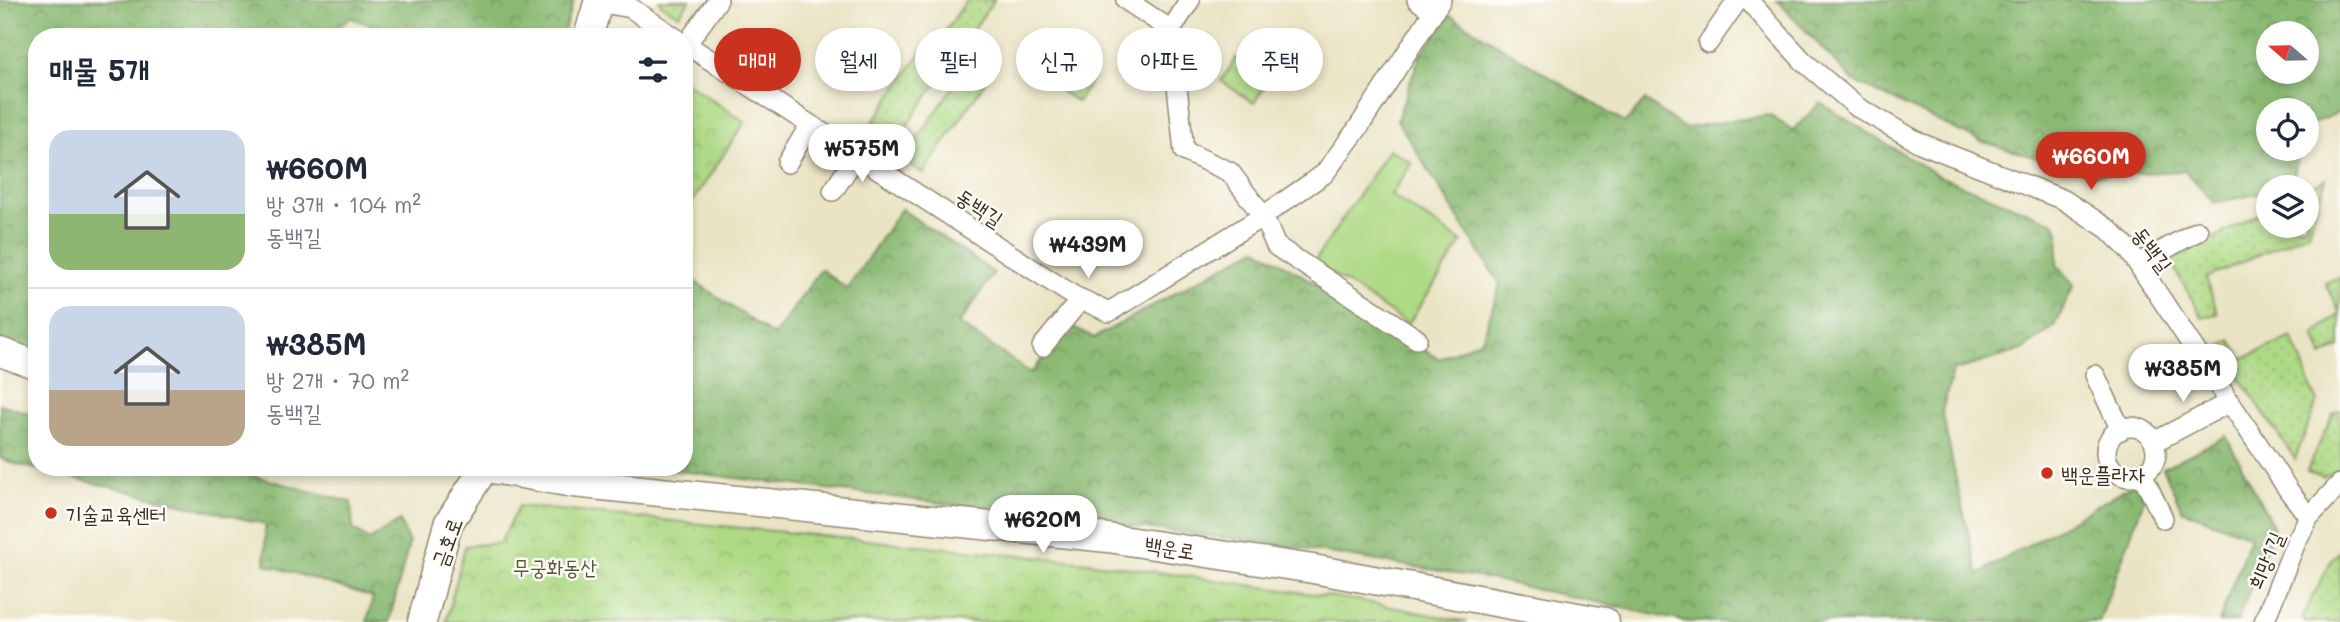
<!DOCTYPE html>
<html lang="ko">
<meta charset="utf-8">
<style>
:root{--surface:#fff;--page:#f6f6f7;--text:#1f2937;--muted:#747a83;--line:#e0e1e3;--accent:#c8321e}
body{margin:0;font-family:Mali,"Poor Story",sans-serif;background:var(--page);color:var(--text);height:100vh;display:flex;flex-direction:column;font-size:26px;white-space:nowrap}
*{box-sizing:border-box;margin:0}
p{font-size:23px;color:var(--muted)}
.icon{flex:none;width:38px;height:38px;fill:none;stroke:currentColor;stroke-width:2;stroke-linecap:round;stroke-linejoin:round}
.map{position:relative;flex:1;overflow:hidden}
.side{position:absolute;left:28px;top:28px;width:665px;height:448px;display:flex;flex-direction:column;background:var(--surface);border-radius:28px;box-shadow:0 4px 10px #0003}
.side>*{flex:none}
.banner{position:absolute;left:714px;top:28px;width:665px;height:63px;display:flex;gap:14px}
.needle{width:46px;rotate:290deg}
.buttons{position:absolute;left:2256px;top:21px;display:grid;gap:14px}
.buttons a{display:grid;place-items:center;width:63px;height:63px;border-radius:50%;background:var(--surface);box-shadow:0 4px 10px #0003;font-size:35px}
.price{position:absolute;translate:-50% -60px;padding:0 16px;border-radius:24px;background:#fff;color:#222;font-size:23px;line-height:46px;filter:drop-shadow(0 2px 4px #0008)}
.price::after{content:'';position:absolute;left:50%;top:42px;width:21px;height:16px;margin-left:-10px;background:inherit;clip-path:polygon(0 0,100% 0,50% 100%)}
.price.current{background:var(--accent);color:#fff}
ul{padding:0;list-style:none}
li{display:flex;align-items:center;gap:21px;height:175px;padding:0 21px}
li+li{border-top:2px solid var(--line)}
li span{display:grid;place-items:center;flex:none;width:196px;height:140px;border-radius:21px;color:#555}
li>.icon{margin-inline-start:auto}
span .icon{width:84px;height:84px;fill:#fffc;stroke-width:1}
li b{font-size:30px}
h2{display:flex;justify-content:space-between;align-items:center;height:84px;padding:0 21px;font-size:30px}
.pill{padding:0 24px;border-radius:32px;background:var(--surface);box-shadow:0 4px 10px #0003;font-size:24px;line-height:63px}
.pill.current{background:var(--accent);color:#fff}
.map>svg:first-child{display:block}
.grass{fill:url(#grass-dots);stroke:#748252;stroke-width:2}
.forest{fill:url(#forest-crowns);stroke:#627248;stroke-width:2;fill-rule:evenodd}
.park{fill:url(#park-crowns);stroke:#748252;stroke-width:2}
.pitch{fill:#aed985;stroke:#748252;stroke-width:2}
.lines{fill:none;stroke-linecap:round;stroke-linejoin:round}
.street-casing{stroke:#928772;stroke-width:22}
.secondary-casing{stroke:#928772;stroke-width:31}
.street{stroke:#fff;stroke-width:19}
.secondary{stroke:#fff;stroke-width:28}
.poi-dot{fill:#c8321e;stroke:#fdfcf7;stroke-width:2.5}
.labels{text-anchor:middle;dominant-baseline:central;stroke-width:5;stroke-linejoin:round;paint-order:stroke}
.street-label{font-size:21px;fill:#3b2a1e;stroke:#fdfcf7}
.poi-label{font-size:21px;fill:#3b2a1e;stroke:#fdfcf7;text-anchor:start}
.park-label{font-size:21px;fill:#585638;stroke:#fdfcf7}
</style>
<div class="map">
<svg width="2340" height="622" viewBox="0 0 2340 622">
<defs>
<pattern id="grass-dots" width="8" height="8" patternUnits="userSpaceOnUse" patternTransform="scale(1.75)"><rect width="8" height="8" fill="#aed985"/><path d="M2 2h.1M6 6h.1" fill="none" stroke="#97ba72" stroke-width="1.8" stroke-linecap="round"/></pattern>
<pattern id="forest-crowns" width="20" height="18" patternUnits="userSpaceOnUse" patternTransform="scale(1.75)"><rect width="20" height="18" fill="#8ab972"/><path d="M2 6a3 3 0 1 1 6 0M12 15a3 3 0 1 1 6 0" fill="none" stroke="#72975d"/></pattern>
<pattern id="park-crowns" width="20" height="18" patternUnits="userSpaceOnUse" patternTransform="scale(1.75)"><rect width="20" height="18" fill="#aed985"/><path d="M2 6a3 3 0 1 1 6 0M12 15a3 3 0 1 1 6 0" fill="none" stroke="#97ba72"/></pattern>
</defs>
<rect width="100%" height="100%" fill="#fdfcf7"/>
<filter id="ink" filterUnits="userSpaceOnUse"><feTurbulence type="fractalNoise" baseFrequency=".0143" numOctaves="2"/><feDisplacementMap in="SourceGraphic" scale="14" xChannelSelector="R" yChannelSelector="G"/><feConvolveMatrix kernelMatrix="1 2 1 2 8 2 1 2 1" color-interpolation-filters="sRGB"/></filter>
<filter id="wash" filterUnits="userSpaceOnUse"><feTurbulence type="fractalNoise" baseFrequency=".00686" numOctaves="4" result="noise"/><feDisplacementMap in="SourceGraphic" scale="28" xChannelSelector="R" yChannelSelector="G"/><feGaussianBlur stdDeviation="1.57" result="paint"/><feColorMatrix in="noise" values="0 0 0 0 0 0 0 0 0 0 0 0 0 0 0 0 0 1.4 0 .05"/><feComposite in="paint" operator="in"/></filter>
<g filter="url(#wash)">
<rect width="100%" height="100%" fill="#eae4c5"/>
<path class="grass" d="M 659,0 L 690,0 L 679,15 L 662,5 Z
M 967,0 L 994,0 L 962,46 L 944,33 Z
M 929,41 L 952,61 L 892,147 L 867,131 Z
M 981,46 L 998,63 L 923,174 L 903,160 Z
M 2326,179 L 2308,233 L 2206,278 L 2218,314 L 2202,317 L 2170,261 L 2268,209 L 2268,226 L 2306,226 L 2307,189 Z
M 2340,277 L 2340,313 L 2325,283 Z
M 2340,314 L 2340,347 L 2322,356 L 2314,334 Z
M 2292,337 L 2317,402 L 2295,459 L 2220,348 L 2231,340 L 2242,359 Z
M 2340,410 L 2340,469 L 2323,477 L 2307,471 L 2333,414 Z
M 2340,551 L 2340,622 L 2308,622 L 2302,618 L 2332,559 Z"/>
<path class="forest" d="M 0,0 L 574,0 L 562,37 L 392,37 L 369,24 L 351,18 L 323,37 L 37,37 L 37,352 L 0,340 Z
M 1777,0 L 2340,0 L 2340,112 L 2307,126 L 2306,110 L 2268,110 L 2268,149 L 2300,149 L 2291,187 L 2268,187 L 2268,192 L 2214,203 L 2185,171 L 2094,175 L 1980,141 L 1853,81 ZM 2306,33 L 2306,72 L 2268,72 L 2268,33 Z
M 1450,15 L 1625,123 L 1645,100 L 1684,128 L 1769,115 L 1793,130 L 1820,103 L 1939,176 L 2055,223 L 2059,236 L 2057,265 L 2074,285 L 2055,326 L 2022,350 L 1953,371 L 1942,411 L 1958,489 L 1978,574 L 2136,483 L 2144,499 L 2099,622 L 1688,622 L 1489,579 L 1268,543 L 646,467 L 684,467 L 684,274 L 774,336 L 821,269 L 847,289 L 901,209 L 994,273 L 959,324 L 1031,373 L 1070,325 L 1094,338 L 1257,248 L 1439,359 L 1482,340 L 1500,285 L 1397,120 L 1420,55 Z
M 0,404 L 37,416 L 37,467 L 221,467 L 351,502 L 353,529 L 369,540 L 400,521 L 409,543 L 389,622 L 367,622 L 373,597 L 265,564 L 265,524 L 15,464 L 0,458 Z
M 2226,436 L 2274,528 L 2237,622 L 2219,622 L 2250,536 L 2182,510 L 2163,468 Z"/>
<path class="park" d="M 1236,58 L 1269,79 L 1254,103 L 1221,81 Z
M 1065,61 L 1092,80 L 1077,102 L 1049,83 Z
M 684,81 L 745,122 L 691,204 L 684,200 Z
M 519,506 L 1087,562 L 1362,601 L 1467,622 L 446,622 L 465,546 L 500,543 Z"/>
<path class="pitch" d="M 1389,149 L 1412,163 L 1391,195 L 1462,242 L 1408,324 L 1314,262 Z"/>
</g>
<g filter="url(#ink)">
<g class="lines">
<defs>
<path id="street" d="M 1126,0 L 1171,30
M 1190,0 L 1171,30 L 1184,151 L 1230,172 L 1263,216 L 1276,246 L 1417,339
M 1417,0 L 1433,11
M 1748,0 L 1803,61 L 1857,107 L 1920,143 L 2064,200 L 2108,229 L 2128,249 L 2289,491 L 2309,517
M 598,2 L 631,8 L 674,37
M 684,43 L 1074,296 L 1109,312 L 1263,216 L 1324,174 L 1358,128 L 1441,0
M 1708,43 L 1738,0
M 686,45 L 718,0
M 787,163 L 810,125
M 833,191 L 857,155
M 2138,264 L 2198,231
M 1042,347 L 1081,299
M 2095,375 L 2121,430
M2106 452a25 25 0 1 1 50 0a25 25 0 1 1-50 0Z
M 2154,442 L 2230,402
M 2142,474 L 2163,518
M 2264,622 L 2296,542 L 2309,517 L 2340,484"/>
<path id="secondary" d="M 588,37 L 599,0
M 0,352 L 37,365
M 481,467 L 573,483 L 1108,538 L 1313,569 L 1605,622
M 422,622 L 448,524 L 485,467"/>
</defs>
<use href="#street" class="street-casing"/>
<use href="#secondary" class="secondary-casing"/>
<use href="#street" class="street"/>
<use href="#secondary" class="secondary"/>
</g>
</g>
<g class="poi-dot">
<circle cx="2047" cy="473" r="7"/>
<circle cx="51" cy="513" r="7"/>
</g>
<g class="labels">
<g class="street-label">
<text transform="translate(980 207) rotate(33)">동백길</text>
<text transform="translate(2153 249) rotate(53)">동백길</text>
<text transform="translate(446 542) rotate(-70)">금호로</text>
<text transform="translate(1170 547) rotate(9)">백운로</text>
<text transform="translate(2265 560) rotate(-67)">희망1길</text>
</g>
<g class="poi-label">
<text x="2061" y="473">백운플라자</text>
<text x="65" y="513">기술교육센터</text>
</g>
<g class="park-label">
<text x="555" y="566">무궁화동산</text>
</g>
</g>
</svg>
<div class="buttons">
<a><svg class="needle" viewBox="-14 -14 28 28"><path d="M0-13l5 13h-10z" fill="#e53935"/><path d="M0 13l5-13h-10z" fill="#747a83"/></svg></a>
<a><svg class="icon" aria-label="locate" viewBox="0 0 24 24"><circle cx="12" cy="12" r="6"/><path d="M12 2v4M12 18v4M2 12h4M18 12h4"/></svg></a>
<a><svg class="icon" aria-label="layers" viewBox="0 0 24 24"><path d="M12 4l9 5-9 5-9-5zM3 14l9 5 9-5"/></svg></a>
</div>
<b class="price" style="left:862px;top:184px">₩575M</b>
<b class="price current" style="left:2091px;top:192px">₩660M</b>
<b class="price" style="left:1088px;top:280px">₩439M</b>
<b class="price" style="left:2183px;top:404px">₩385M</b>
<b class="price" style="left:1043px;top:555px">₩620M</b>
<div class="banner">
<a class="pill current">매매</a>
<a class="pill">월세</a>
<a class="pill">필터</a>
<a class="pill">신규</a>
<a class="pill">아파트</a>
<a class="pill">주택</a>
</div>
<section class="side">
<h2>매물 5개<svg class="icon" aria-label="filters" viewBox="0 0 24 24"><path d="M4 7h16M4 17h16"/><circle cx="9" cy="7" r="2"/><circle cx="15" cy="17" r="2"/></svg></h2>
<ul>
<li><span style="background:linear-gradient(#c9d6e8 60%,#8fb573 0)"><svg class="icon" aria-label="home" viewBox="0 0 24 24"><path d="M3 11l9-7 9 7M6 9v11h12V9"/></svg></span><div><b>₩660M</b><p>방 3개 · 104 m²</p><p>동백길</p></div></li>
<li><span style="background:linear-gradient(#c9d6e8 60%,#b9a48a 0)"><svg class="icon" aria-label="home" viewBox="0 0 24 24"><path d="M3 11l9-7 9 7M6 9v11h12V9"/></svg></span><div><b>₩385M</b><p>방 2개 · 70 m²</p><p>동백길</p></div></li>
</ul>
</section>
</div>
